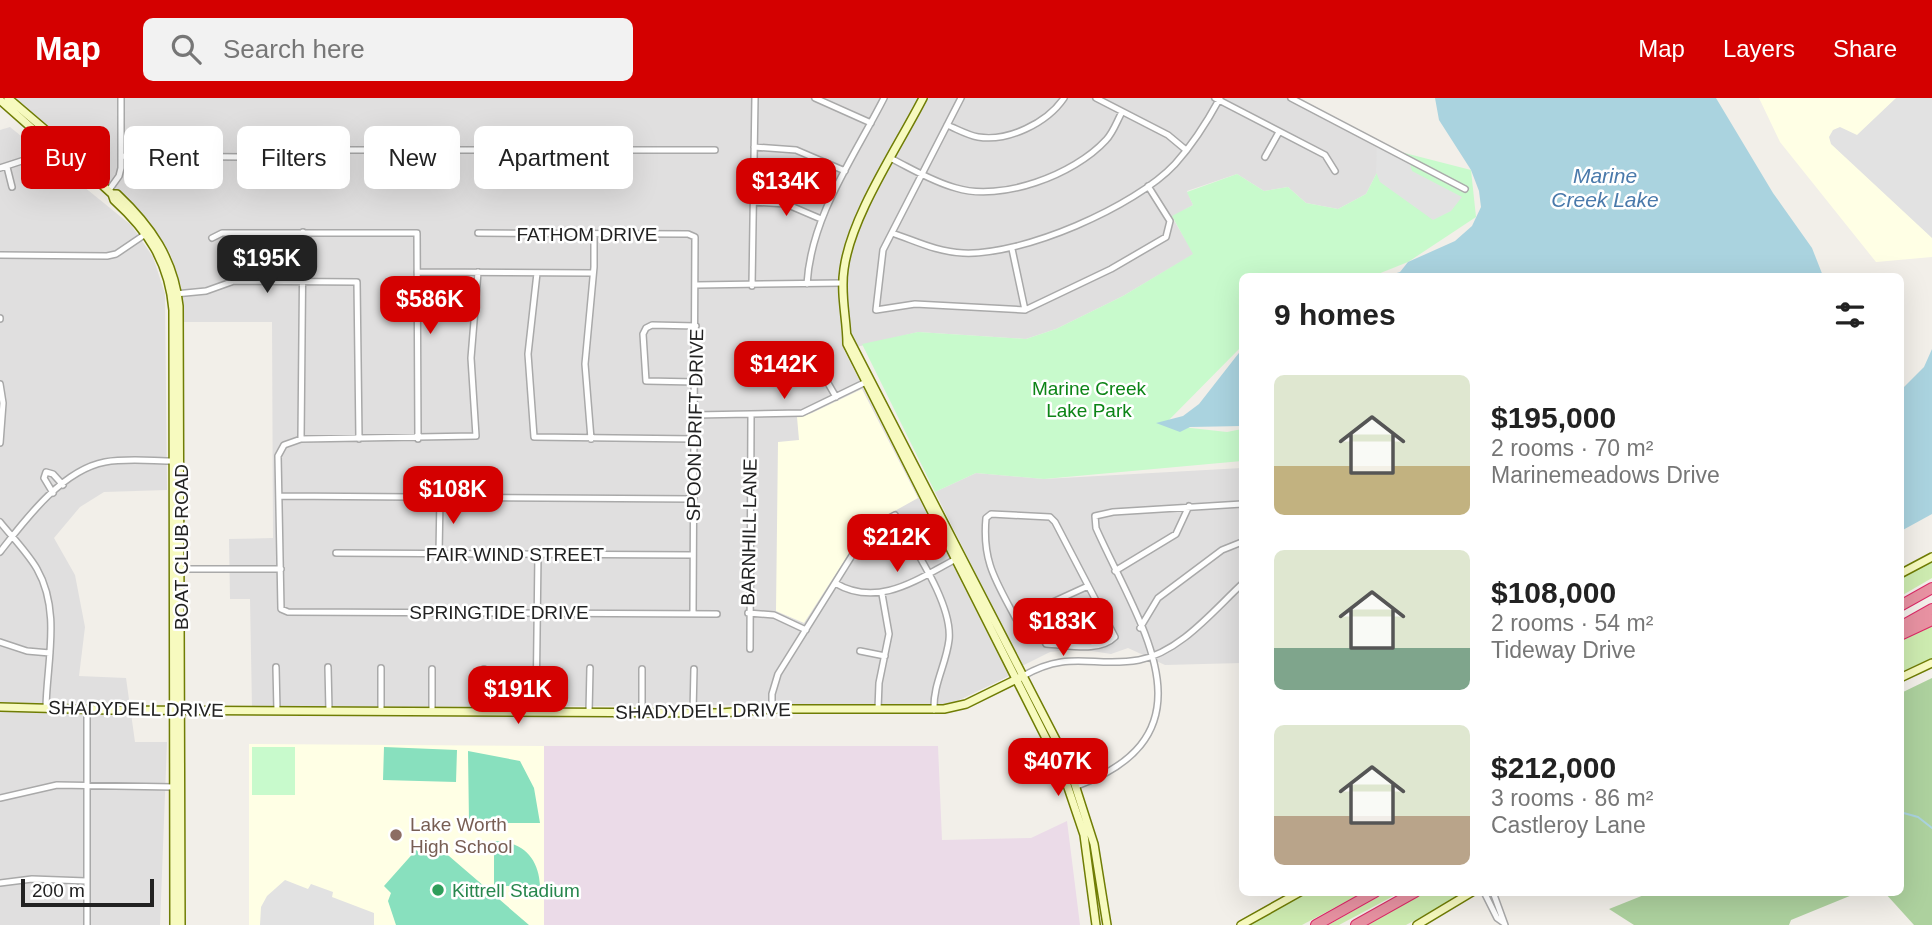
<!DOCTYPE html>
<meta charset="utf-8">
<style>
:root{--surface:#fff;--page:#f2f2f2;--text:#222;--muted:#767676;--accent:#d40000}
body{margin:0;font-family:Helvetica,sans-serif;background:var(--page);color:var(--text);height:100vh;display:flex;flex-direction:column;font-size:26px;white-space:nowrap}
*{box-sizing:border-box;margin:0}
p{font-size:23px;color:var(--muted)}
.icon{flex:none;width:38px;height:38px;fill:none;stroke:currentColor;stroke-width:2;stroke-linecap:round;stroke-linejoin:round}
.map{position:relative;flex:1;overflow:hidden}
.details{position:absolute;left:1239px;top:175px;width:665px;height:623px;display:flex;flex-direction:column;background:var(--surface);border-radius:10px;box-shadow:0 7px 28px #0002}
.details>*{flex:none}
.banner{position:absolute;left:21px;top:28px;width:665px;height:63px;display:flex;gap:14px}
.scale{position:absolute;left:21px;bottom:18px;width:133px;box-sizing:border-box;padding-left:7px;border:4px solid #222;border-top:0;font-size:19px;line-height:24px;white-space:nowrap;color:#222;-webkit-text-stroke:5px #fff;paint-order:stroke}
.price{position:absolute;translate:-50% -60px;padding:0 16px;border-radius:14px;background:var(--accent);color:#fff;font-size:23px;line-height:46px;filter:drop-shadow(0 2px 4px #0008)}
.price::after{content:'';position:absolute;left:50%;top:42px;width:21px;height:16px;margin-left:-10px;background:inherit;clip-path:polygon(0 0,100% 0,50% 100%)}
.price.active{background:#222;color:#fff}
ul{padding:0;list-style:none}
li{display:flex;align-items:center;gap:21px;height:175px;padding:0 35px}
li span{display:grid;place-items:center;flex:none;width:196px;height:140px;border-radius:10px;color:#555}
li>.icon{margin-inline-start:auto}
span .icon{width:84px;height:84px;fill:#fffc;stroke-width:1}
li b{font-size:30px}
h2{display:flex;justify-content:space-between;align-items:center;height:84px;padding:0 35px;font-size:30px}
.pill{padding:0 24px;border-radius:10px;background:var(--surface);box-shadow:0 7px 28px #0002;font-size:24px;line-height:63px}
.pill.active{background:var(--accent);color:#fff}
header{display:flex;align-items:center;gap:42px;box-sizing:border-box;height:98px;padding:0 35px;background:var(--accent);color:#fff}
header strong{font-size:33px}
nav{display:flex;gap:38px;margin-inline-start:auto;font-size:24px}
.search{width:490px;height:63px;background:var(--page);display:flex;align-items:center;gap:18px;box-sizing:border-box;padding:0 24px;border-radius:10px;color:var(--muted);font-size:26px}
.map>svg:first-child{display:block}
.residential{fill:#e0dfdf}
.industrial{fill:#ebdbe8}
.education{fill:#ffffe5}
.grass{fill:#cdebb0}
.forest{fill:#add19e}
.park{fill:#c8facc}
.pitch{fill:#88e0be}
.parking{fill:#e2e2e2}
.water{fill:#aad3df}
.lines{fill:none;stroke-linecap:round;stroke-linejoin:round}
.stream{stroke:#aad3df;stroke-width:2}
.street-casing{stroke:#a9a9a9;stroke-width:8}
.secondary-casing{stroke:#707d05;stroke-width:10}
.highway-casing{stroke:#dc2a67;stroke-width:12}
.street{stroke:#fff;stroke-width:5}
.secondary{stroke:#f7fabf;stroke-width:7}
.highway{stroke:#e892a2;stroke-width:10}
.education-dot{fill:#8d6e63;stroke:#fff;stroke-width:2.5}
.leisure-dot{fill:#2e9e5b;stroke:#fff;stroke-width:2.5}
.labels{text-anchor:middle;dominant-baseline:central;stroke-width:5;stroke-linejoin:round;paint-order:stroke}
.street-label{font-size:19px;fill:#222;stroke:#fff}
.park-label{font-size:19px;fill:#0c8416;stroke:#fff}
.education-label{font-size:19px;fill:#785e54;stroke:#fff;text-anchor:start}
.leisure-label{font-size:19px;fill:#27864d;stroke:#fff;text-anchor:start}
.water-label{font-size:21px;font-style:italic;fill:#4a7aab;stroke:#fff}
</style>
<header>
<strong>Map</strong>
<div class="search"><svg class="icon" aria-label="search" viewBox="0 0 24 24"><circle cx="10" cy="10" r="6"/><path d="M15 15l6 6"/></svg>Search here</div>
<nav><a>Map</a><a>Layers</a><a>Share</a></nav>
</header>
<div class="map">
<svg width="1932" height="827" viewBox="0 0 1932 827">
<rect width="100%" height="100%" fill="#f2efe9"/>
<path class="residential" d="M 15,0 L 1298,0 L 1389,51 L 1366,96 L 1338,111 L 1306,105 L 1288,89 L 1264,93 L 1237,76 L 1187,93 L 1193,107 L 1172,119 L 1194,156 L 1123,198 L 1056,231 L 1026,241 L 918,234 L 844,252 L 1009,578 L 951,606 L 252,610 L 250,501 L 230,501 L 229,441 L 273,440 L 272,224 L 182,224 L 181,188 L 170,155 L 149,123 Z
M 10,29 L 131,127 L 153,159 L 165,196 L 167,392 L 104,394 L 80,409 L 54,440 L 75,477 L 85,529 L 79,578 L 126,580 L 135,644 L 167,644 L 160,827 L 0,827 L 0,32 Z
M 1242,370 L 1242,565 L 1165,567 L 1128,550 L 1111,556 L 1079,551 L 1050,554 L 1022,568 L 935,394 L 976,375 L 1044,381 Z"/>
<path class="industrial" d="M 544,648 L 938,648 L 942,742 L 1031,740 L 1067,723 L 1080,827 L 544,827 Z"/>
<path class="education" d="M 1759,0 L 1932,0 L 1932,159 L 1876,164 L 1780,44 Z
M 862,291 L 918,400 L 866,429 L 804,525 L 776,513 L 778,344 L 799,342 L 797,319 L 812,315 Z
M 249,646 L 544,648 L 544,827 L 249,827 Z"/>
<path class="grass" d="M 1932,462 L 1932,480 L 1901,498 L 1901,479 Z
M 1932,525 L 1932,560 L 1901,574 L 1900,539 Z
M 1387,794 L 1399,795 L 1339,827 L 1328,827 Z
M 1306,795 L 1362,795 L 1302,827 L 1246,827 Z
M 1424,795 L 1465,795 L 1406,827 L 1365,827 Z"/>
<path class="forest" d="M 1932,580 L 1932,827 L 1914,827 L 1885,795 L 1900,794 L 1901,595 Z
M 1649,795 L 1649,794 L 1857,795 L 1791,822 L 1789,827 L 1634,827 L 1609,811 Z"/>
<path class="park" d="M 1389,51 L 1471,72 L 1476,119 L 1408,164 L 1373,178 L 1242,178 L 1242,248 L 1164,327 L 1227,334 L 1242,331 L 1242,363 L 1044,381 L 976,375 L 935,394 L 862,246 L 918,234 L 1026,241 L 1056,231 L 1123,198 L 1193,156 L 1172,118 L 1193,107 L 1187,94 L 1237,76 L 1264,93 L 1288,89 L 1306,105 L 1338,111 L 1366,96 Z
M 252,649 L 295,649 L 295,697 L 252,697 Z"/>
<path class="pitch" d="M 384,649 L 457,652 L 456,684 L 383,682 Z
M 468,653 L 520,663 L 534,690 L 540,725 L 469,725 Z
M 494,743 C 523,743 539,761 540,788 L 497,788 L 494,786 Z
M 431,751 L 442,752 L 529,827 L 396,827 L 388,803 L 391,795 L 384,788 L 416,752 L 421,756 Z"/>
<path class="parking" d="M 1896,0 L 1932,0 L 1932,140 L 1831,46 L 1829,39 L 1833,32 L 1840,29 L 1857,37 Z
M 1377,45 L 1409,62 L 1412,73 L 1462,99 L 1451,113 L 1433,122 L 1380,84 L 1376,74 Z
M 285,782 L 308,791 L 311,786 L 333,794 L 332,799 L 374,815 L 374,827 L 260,827 L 261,809 L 267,798 Z"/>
<path class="water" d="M 1435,0 L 1716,0 L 1773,95 L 1812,150 L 1823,178 L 1387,178 L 1400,174 L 1408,164 L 1455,143 L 1472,128 L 1481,109 L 1479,93 L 1471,72 L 1439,22 Z
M 1242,251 L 1242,328 L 1190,329 L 1180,334 L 1156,325 L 1183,318 L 1199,306 Z
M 1932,251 L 1932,416 L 1901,433 L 1901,292 L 1924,269 Z"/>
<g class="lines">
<path class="stream" d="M 1900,714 L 1918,719 L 1932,730"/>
<defs>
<path id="street" d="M 815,0 L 871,25
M 961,0 L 883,152 L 876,212 L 915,206 L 1025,212 L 1111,171 L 1166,139 L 1170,123 L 1148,88
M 1096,0 L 1168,37 L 1186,52
M 1215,0 L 1325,57 L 1335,73
M 1291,0 L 1465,91
M 947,27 C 957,31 967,37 978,39 C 1008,44 1047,25 1064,0
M 754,49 L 796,52 L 845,73
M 121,58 L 245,59 L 274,52 L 715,52
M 1265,59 L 1279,34
M 892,61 C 912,71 933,84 956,90 C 1001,104 1074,77 1106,42 C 1113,35 1117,23 1122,14
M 7,69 L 12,89
M 0,70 L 43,56 L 54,43
M 109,92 L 119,78 L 121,70 L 121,0
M 754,104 L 786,106 L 821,121
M 478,135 L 688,136 L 695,139 L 693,515
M 892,135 C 916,143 937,154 963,155 C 1022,158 1135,109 1175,66 C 1193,46 1207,24 1220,0
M 212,140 L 222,135 L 417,135 L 418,341
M 1012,151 L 1025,212
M 0,157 L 107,158 L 116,156 L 147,135
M 417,174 L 593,175
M 478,174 L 471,260 L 476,338 L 301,341 L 284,347 L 278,358 L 281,511 L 288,514 L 717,516
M 537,175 L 528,256 L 534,339 L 695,341
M 807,186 C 811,118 854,59 884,0
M 696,187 L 842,185
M 752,188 L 755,0
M 175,196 L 206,193 L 234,183 L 357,184 L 359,341
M 0,221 L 0,220
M 752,258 L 814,261 L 836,299
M 695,284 L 646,283 L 643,236 L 646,230 L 652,227 L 696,228
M 0,286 L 3,305 L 0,345
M 695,317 L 802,315 L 868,283
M 301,341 L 303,134
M 591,341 L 585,266 L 594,169 L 594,136
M 53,395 L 44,380 L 46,374 L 53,376 L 63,387
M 281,398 L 694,401
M 0,424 C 12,439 27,454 37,471 C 61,513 47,563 46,609
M 0,454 C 25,422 62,372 105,364 C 127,360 152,363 175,363
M 336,455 L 693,457
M 439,456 L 440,399
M 181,471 L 281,471
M 1115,473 L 1176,436 L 1189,408
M 835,485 C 879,511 919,480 958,460
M 748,515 L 774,517 L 806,532
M 1032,515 L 1046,546 C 1068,547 1099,555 1115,539 L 1055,424 L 1050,419 L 991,416 L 986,420 C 982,464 996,483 1016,521 L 1088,488
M 1140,530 L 1158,500 L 1222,452 L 1242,444
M 0,544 L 27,553 L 50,555
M 750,551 L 751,317
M 860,553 L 885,558
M 276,569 L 277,613
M 328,569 L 329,613
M 1023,578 C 1070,551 1093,570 1139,562 C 1180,554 1213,513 1242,486
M 772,611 L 772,596 L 778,576 L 863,440 L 880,425 L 895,417 C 913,449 953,506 949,542 C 946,567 933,586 934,612
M 878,611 L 879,585 L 889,536 L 882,496
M 381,613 L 381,570
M 432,613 L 432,571
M 484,614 L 484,571
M 536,614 L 538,456
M 589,614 L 590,570
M 642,614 L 642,571
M 693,614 L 694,571
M 1077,688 C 1220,635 1139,527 1096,430 L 1095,418 L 1113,414 L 1242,406
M 0,700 L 57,687 L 174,689
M 0,785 L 32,781 L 86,783
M 1484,794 L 1497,820 L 1504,825
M 1493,794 L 1505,827
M 87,827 L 87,611"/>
<path id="secondary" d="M 8,0 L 49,35 L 49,40
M 923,0 C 898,49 851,118 844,171 C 840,197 847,221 847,246 L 1062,672 L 1084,737 L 1096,827
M 0,2 L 44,41 L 54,43 L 112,96 L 114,102 C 148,133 169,164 173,212 L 174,827
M 112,96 L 117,96 C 151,128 174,161 179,208 L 181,827
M 847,237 L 1068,665 L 1094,746 L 1107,827
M 1900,476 L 1932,459
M 1900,580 L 1932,565
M 0,609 L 109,612 L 721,615 L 772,611 L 944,611 L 966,606 L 1023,578
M 1241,827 L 1300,794
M 1417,827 L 1472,794"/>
<path id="highway" d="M 1900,508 L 1932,490
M 1900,529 L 1932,511
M 1900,537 L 1932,522
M 1316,827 L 1375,794
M 1356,827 L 1415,794"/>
</defs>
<use href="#street" class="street-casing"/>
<use href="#secondary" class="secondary-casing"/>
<use href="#highway" class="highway-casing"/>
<use href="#street" class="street"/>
<use href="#secondary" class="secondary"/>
<use href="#highway" class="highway"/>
</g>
<circle class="education-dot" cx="396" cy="737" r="7"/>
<circle class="leisure-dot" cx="438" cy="792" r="7"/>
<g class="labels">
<g class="street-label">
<text x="587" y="136">FATHOM DRIVE</text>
<text transform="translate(695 327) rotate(-89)">SPOON DRIFT DRIVE</text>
<text transform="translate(749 434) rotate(-89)">BARNHILL LANE</text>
<text transform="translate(181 449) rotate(-90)">BOAT CLUB ROAD</text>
<text x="515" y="456">FAIR WIND STREET</text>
<text x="499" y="514">SPRINGTIDE DRIVE</text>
<text transform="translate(136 611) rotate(1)">SHADYDELL DRIVE</text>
<text transform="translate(703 613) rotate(-1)">SHADYDELL DRIVE</text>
</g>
<g class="park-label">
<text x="1089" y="290">Marine Creek<tspan x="1089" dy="22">Lake Park</tspan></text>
</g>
<g class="education-label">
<text x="410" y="726">Lake Worth<tspan x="410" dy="22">High School</tspan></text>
</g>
<g class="leisure-label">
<text x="452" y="792">Kittrell Stadium</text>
</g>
<g class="water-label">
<text x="1605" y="77">Marine<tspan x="1605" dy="24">Creek Lake</tspan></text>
</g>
</g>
</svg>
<div class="scale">200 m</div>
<b class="price" style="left:786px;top:120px">$134K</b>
<b class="price active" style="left:267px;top:197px">$195K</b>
<b class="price" style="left:430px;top:238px">$586K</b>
<b class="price" style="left:784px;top:303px">$142K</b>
<b class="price" style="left:453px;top:428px">$108K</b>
<b class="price" style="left:897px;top:476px">$212K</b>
<b class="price" style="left:1063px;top:560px">$183K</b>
<b class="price" style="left:518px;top:628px">$191K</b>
<b class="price" style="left:1058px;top:700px">$407K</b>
<div class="banner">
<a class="pill active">Buy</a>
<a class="pill">Rent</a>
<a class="pill">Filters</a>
<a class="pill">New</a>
<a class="pill">Apartment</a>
</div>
<section class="details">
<h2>9 homes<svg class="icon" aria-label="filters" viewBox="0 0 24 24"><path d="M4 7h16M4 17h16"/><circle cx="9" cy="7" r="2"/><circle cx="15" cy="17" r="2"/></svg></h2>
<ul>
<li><span style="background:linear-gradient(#dfe7d0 65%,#c2b280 0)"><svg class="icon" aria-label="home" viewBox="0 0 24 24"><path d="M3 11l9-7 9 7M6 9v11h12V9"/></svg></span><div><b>$195,000</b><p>2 rooms · 70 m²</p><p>Marinemeadows Drive</p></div></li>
<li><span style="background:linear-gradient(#dfe7d0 70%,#7fa58c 0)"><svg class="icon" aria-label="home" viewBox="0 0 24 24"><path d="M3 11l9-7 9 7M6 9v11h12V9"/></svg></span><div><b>$108,000</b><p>2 rooms · 54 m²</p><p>Tideway Drive</p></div></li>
<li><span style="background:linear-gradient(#dfe7d0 65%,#b9a48a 0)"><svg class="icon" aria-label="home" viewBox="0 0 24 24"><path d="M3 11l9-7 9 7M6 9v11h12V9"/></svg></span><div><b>$212,000</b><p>3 rooms · 86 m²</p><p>Castleroy Lane</p></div></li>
</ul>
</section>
</div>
